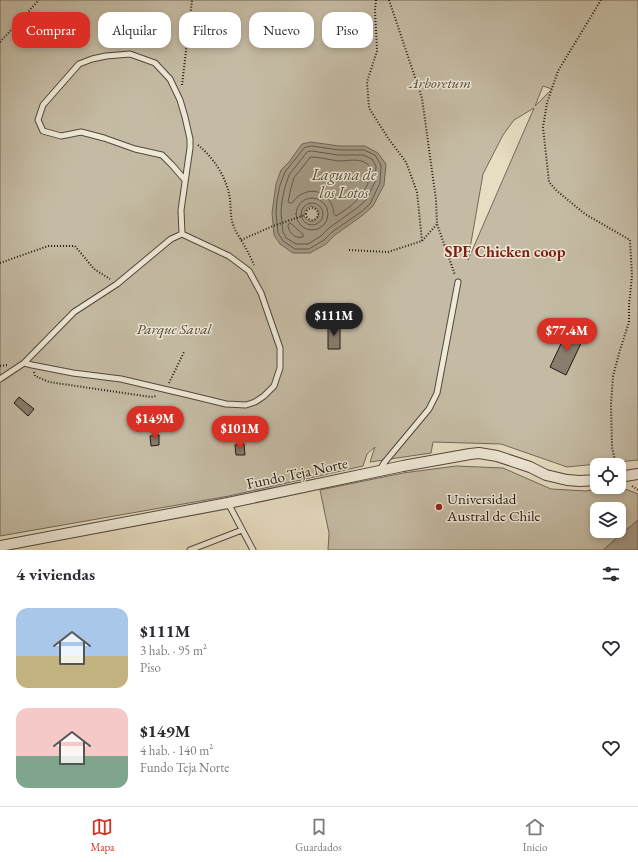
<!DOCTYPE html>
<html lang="es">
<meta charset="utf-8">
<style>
:root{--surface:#fff;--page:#f2f2f3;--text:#2b2b33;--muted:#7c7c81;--line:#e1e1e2;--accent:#d93025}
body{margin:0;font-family:"EB Garamond",serif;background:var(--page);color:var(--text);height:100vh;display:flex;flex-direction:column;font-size:15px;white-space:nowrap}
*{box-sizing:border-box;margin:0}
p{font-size:13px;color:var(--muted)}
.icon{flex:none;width:22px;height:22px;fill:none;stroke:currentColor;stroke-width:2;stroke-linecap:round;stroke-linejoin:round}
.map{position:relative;height:550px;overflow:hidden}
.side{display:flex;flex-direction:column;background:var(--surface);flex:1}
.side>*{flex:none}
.banner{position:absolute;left:12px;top:12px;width:400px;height:36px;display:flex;gap:8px}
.tools{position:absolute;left:590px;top:458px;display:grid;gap:8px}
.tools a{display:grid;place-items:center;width:36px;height:36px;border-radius:8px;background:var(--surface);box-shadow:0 2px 6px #0003;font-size:20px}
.price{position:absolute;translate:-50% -34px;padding:0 9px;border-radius:14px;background:var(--accent);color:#fff;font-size:13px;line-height:26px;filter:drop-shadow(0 1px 2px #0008)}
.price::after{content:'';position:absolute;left:50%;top:24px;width:12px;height:9px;margin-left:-6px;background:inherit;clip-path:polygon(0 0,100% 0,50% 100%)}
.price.current{background:#222;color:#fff}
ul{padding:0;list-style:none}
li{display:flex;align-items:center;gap:12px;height:100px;padding:0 16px}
li span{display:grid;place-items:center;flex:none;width:112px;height:80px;border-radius:12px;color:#555}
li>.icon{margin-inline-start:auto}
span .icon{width:48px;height:48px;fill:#fffc;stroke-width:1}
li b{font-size:17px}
h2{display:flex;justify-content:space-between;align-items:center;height:48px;padding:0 16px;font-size:17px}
.pill{padding:0 14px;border-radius:12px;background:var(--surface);box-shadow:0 2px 6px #0003;font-size:14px;line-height:36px}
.pill.current{background:var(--accent);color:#fff}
.dock{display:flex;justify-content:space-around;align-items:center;height:56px;border-top:1px solid var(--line);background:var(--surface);font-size:11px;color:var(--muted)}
.dock a{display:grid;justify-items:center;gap:2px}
.dock .current{color:var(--accent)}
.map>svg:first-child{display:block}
.green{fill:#c5bba4;stroke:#73685b;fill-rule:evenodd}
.water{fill:#a49986;stroke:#706558;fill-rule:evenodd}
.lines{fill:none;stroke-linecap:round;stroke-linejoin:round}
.shore{stroke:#62584c;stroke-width:1}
.building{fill:#887d6e;stroke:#211612}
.service-casing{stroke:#52483e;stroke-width:7}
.minor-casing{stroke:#52483e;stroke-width:12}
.path{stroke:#211612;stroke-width:2;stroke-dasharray:1 2;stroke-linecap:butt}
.service{stroke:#efe9d7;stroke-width:5}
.minor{stroke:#efe9d7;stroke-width:10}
.poi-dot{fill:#8f2418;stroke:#efe9d7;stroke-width:1.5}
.labels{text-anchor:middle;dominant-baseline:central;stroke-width:3;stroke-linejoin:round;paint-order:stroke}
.park-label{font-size:15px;font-style:italic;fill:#52483e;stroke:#efe9d7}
.street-label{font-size:15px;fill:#211612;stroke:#efe9d7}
.poi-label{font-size:15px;fill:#211612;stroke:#efe9d7;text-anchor:start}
.water-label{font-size:16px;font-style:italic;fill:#554a40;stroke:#efe9d7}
.neighbourhood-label{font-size:16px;font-weight:bold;fill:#7a1f14;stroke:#efe9d7}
</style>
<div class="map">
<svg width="638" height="550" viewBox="0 0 638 550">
<rect width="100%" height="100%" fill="#e7ddc2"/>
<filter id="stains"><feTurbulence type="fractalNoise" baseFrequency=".005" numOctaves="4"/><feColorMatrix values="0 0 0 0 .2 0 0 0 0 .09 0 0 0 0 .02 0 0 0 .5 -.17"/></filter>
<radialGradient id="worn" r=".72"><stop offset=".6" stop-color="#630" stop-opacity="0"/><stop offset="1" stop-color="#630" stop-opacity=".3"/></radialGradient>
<path class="green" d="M 0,0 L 638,0 L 638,460 L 567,467 L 501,444 L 433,442 L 431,453 L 370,462 L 375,447 L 367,454 L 363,466 L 229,496 L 0,536 ZM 543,86 L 552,89 L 535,106 ZM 534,108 L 468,260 L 483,174 L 503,135 L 514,120 Z
M 456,466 L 503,468 L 551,489 L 586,491 L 605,487 L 628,490 L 638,494 L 638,520 L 603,550 L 328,550 L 329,533 L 320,490 L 403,473 ZM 597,509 L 619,509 L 619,531 L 597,531 Z"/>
<path class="water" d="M 311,142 L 339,146 L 365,146 L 378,153 L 386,164 L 384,185 L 373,206 L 363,215 L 335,235 L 326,244 L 310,253 L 293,253 L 280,244 L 274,235 L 272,213 L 276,184 L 281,170 L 289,162 L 302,144 ZM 311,206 C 327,209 315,228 306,219 C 301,213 306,208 311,206 Z
M 638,520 L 638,550 L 603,550 Z"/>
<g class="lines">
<path class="shore" d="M 312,146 L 339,150 L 364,150 L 375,155 L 381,165 L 380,183 L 370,204 L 361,212 L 332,232 L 324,240 L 309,249 L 295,249 L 283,241 L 278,233 L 276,213 L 277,200 L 280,185 L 285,172 L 304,148 Z
M 312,151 L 338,155 L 363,155 L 372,159 L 376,166 L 375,182 L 366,200 L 357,208 L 329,228 L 321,236 L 308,244 L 296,244 L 286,238 L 283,232 L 281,213 L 282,201 L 285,187 L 289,175 L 307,152 Z
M 311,157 C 321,157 329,160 339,161 C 348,161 358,158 366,163 C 371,166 370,169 370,174 C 368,194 352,206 336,216 L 334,214 C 332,190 306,183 292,203 L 289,203 L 288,202 L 291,188 L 294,178 Z
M296 214a16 16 0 1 1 32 0a16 16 0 1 1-32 0Z
M301 214a11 11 0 1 1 22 0a11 11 0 1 1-22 0Z
M 290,223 C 294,225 298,231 303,234 L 303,237 C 295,239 289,233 288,226 Z"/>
</g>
<path class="building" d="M 340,325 L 340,349 L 328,349 L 328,326 Z
M 568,329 L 584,337 L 566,375 L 550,367 Z
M 19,397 L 34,409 L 28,416 L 14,403 Z
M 159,435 L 159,445 L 151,446 L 150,436 Z
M 244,444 L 245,455 L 236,455 L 235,445 Z"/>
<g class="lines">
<defs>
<path id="service" d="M 182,234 L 181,210 L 190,148 L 190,139 L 185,117 L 180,100 L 170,79 L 155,63 L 130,54 L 106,56 L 92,59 L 79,64 L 43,105 L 38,120 L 43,131 L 61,136 L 81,132 L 104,138 L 135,149 L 162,155 L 172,165 L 185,180
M 0,379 L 24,363 L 74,312 L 117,284 L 171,239 L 182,234 L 229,256 L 249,271 L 261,293 L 280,348 L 280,368 L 274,386 L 264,396 L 255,402 L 246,405 L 226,404 L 189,395 L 121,379 L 73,373 L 32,365 L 24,363
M 380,470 L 384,463 L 429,409 L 437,393 L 458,282
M 228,503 L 253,550
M 190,550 L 242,530"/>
<path id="minor" d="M 619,477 L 638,474
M 0,546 L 228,503 L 403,466 L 470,454 L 479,453 L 497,456 L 530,467 L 546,475 L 567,480 L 580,481 L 597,480"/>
</defs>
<use href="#service" class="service-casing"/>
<use href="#minor" class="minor-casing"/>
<path class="path" d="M 376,0 L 375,10 L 377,51 L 367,82 L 369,108 L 388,138 L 406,162 L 417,192 L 422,241
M 389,0 L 422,98 L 436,200 L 437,224 L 455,275
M 601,0 L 558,71 L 547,103 L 543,127 L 549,182 L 557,191 L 585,214 L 630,240 L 632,276 L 629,305 L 629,322 L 620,350 L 613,376 L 611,404 L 612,447 L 616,465
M 0,42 L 39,0
M 182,85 L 192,0
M 198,145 C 214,158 227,178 230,199 C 231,208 230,218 234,227 C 235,231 239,236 241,240 C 246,248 250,256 254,265
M306 214a6 6 0 1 1 12 0a6 6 0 1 1-12 0Z
M 241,240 L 273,226 L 305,215
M 349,250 L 388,252 L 422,241 L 437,224
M 0,263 L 48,246 L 75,246 L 94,269 L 110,279
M 0,366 L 7,365
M 34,372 L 35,376 L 49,382 L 151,397 L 156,396
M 169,383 L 184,352
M 632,486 L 638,490"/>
<use href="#service" class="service"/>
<use href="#minor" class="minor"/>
</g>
<circle class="poi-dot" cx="439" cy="507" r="4"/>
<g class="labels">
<g class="park-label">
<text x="440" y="82">Arboretum</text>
<text x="174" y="328">Parque Saval</text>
</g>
<g class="street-label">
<text transform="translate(297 473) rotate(-12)">Fundo Teja Norte</text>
</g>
<g class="poi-label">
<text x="447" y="498">Universidad<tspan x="447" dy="17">Austral de Chile</tspan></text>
</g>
<g class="water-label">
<text x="344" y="174">Laguna de<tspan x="344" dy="18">los Lotos</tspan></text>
</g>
<g class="neighbourhood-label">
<text x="505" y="251">SPF Chicken coop</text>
</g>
</g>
<rect width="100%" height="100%" filter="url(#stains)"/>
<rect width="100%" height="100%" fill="url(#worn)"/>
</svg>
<div class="tools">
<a><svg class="icon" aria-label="locate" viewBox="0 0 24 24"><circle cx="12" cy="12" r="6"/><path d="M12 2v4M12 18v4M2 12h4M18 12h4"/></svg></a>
<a><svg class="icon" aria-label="layers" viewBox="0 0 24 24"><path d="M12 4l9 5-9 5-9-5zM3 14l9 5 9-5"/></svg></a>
</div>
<b class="price current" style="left:334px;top:337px">$111M</b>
<b class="price" style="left:567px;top:352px">$77.4M</b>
<b class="price" style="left:155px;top:440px">$149M</b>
<b class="price" style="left:240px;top:450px">$101M</b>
<div class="banner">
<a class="pill current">Comprar</a>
<a class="pill">Alquilar</a>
<a class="pill">Filtros</a>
<a class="pill">Nuevo</a>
<a class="pill">Piso</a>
</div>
</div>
<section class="side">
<h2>4 viviendas<svg class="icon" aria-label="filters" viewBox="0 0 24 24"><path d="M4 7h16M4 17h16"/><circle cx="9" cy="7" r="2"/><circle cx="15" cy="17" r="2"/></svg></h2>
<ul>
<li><span style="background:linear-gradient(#a9c7e8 60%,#c2b280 0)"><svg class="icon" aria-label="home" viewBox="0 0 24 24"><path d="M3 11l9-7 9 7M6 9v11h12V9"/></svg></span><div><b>$111M</b><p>3 hab. · 95 m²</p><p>Piso</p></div><svg class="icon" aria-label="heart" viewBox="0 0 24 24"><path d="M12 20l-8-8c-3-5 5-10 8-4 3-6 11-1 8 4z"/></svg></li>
<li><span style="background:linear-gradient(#f6c9c9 60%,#7fa58c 0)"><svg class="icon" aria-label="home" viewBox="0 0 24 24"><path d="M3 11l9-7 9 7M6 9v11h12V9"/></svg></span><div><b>$149M</b><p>4 hab. · 140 m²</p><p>Fundo Teja Norte</p></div><svg class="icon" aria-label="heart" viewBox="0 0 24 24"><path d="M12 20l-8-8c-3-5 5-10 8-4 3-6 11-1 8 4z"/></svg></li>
</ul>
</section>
<nav class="dock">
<a class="current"><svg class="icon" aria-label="map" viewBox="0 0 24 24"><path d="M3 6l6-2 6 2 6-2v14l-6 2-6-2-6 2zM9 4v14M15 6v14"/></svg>Mapa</a>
<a><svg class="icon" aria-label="saved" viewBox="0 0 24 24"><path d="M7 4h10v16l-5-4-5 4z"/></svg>Guardados</a>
<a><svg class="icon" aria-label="home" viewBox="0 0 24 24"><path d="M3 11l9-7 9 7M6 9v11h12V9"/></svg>Inicio</a>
</nav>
